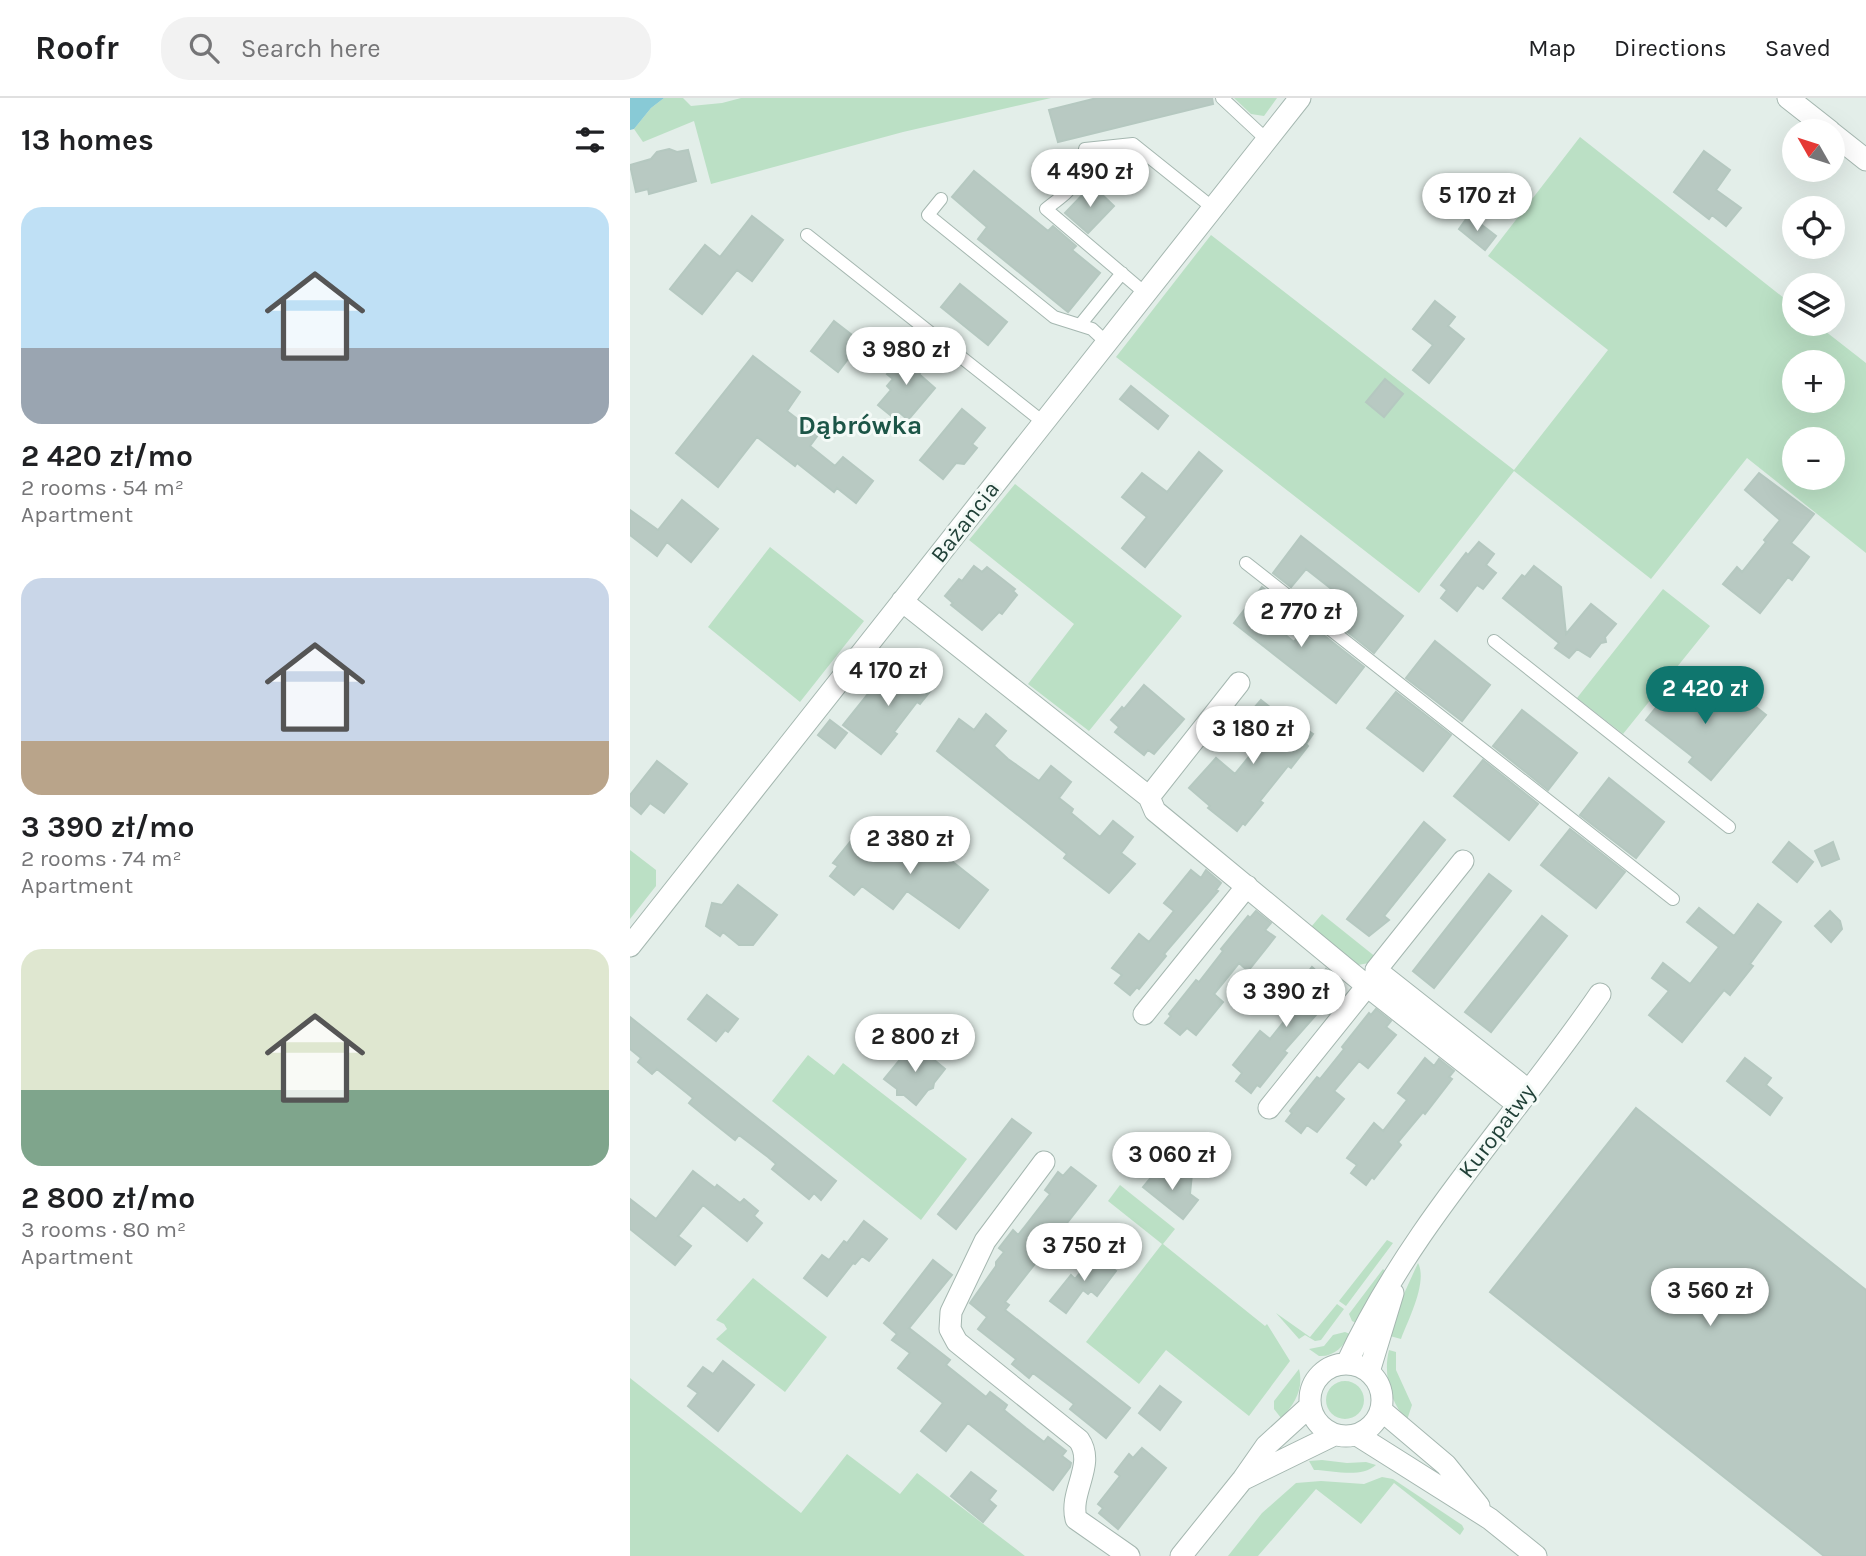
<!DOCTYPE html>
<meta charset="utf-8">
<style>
:root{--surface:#fff;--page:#f2f2f2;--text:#202124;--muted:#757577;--line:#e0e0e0;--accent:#0f766e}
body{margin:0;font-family:Karla,sans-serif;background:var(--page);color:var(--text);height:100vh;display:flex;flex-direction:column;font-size:26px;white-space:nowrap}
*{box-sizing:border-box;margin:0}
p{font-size:23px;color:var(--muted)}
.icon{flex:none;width:38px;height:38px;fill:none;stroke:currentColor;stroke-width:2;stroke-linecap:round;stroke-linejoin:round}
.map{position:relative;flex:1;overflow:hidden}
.side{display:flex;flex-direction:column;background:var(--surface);width:630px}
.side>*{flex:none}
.needle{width:46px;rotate:309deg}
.buttons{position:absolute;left:1152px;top:21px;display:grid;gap:14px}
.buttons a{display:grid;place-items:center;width:63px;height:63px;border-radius:50%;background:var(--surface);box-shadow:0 7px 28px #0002;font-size:35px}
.price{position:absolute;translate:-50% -60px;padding:0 16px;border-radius:24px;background:#fff;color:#222;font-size:23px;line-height:46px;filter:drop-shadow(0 2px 4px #0008)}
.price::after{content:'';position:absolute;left:50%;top:42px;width:21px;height:16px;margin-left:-10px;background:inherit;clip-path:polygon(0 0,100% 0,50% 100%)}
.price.current{background:var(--accent);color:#fff}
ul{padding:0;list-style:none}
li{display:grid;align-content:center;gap:14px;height:371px;padding:0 21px}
li span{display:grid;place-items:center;height:217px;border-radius:21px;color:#555}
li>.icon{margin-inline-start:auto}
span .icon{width:126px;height:126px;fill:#fffc;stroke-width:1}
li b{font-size:30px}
h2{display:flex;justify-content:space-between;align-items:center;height:84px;padding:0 21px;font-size:30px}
header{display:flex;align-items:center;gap:42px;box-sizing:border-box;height:98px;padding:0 35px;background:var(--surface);border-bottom:2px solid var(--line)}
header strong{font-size:33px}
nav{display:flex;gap:38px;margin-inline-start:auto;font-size:24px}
.search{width:490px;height:63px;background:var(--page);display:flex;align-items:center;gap:18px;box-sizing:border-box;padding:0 24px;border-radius:28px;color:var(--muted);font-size:26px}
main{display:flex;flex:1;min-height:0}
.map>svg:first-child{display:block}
.green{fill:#bbe0c5;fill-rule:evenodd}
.water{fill:#88cad6}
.building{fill:#b8c9c2;stroke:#b5c8c0;stroke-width:2}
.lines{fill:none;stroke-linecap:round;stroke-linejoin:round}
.service-casing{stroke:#a5b7b0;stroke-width:14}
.minor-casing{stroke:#a5b7b0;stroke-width:23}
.service{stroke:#fff;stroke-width:12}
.minor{stroke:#fff;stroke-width:21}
.labels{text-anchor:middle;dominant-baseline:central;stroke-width:6;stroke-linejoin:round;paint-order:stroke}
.street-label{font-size:23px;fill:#214138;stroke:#f4faf7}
.quarter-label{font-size:26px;font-weight:bold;fill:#1c5547;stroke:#f4faf7}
</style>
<header>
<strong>Roofr</strong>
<div class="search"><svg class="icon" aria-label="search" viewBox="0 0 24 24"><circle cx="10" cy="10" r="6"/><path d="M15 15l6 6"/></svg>Search here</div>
<nav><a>Map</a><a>Directions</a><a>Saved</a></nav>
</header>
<main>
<section class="side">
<h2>13 homes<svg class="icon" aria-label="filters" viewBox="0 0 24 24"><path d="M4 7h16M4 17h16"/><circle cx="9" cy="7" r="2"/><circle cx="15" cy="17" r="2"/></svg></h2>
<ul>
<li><span style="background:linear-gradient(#bfe0f5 65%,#9aa5b1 0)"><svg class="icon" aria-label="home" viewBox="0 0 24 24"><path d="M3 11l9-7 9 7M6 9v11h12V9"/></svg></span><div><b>2 420 zł/mo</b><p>2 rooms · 54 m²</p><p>Apartment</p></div></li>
<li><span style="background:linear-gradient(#c9d6e8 75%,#b9a48a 0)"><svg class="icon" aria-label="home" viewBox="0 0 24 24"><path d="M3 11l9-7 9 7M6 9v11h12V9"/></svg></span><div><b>3 390 zł/mo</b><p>2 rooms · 74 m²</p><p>Apartment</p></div></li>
<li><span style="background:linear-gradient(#dfe7d0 65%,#7fa58c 0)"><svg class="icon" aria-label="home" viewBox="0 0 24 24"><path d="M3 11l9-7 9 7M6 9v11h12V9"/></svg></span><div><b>2 800 zł/mo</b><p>3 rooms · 80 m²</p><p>Apartment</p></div></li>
</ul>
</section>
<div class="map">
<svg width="1236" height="1458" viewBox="0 0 1236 1458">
<rect width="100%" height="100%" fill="#e3eee9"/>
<path class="green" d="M 34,0 L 53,0 L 61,8 L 92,5 L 111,0 L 421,0 L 273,34 L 81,86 L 64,23 L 13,44 L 4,31 L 21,10 Z
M 604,0 L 647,0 L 634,18 L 621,16 Z
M 950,39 L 1164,208 L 1164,226 L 1186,226 L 1236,265 L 1236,455 L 1117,360 L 1021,481 L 884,373 L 789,495 L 486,259 L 581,137 L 884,372 L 978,252 L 858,158 ZM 1164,264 L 1202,264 L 1202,303 L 1164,303 ZM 1164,341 L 1202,341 L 1202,380 L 1164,380 Z
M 385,386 L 552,518 L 459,633 L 398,586 L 444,526 L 339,442 Z
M 140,449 L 234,523 L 170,604 L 78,529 Z
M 1033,491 L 1080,528 L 993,636 L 947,600 Z
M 0,752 L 26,772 L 26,788 L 0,821 Z
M 692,816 L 747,860 L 739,865 L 728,867 L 681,829 Z
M 178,957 L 204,977 L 213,965 L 337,1061 L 291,1122 L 142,1003 Z
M 490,1087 L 545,1131 L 533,1146 L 635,1228 L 637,1226 L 660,1263 L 619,1318 L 536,1252 L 509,1286 L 456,1244 L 532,1146 L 478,1103 Z
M 757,1142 L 763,1145 L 716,1208 L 709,1203 Z
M 788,1165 C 798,1184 778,1222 771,1241 L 760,1238 L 772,1200 Z
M 753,1171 L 755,1173 L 728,1226 L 722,1223 L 719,1216 Z
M 123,1180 L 197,1239 L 155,1294 L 86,1241 L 97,1231 L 94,1226 L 86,1222 Z
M 707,1206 L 714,1211 L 691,1242 L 685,1243 L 675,1237 L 669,1241 L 646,1215 L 680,1239 Z
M 715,1234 L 720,1236 C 713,1249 704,1259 689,1258 L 679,1251 L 694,1248 L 703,1237 Z
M 759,1252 L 766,1254 L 766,1272 L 782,1307 L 777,1322 C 760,1305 753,1275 759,1252 Z
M 669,1271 C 674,1290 665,1307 651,1320 L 644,1311 L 644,1303 Z
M 0,1280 L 171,1415 L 217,1356 L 270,1396 L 287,1375 L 395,1458 L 0,1458 Z
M696 1302a19 19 0 1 1 38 0a19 19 0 1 1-38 0Z
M 692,1362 L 717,1365 L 736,1364 L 746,1367 C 730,1381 703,1372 684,1372 L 679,1363 Z
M 752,1379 L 763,1381 L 832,1427 L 834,1431 L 830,1437 L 764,1385 L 731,1426 L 686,1391 L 628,1458 L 598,1458 L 632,1415 L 666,1385 L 691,1383 L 734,1386 Z"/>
<path class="water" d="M 0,0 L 34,0 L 21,10 L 4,31 L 0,32 Z"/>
<path class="building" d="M 467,0 L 582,0 L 583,6 L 428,44 L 419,12 Z
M 39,51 L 47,54 L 58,52 L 66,83 L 19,96 L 18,91 L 6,94 L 0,67 L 21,61 L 27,54 Z
M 1074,53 L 1100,72 L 1086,92 L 1111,110 L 1096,128 L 1082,117 L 1079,121 L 1044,94 Z
M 344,73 L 418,133 L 423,128 L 446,148 L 442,152 L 470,175 L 438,214 L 348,141 L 357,129 L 322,99 Z
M 462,87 L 484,108 L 458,135 L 435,115 Z
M 839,117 L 866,138 L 855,152 L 829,131 Z
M 122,118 L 153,142 L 122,183 L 107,172 L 72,216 L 40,191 L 75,147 L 90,159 Z
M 330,186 L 377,224 L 358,247 L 311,209 Z
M 805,203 L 825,219 L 818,228 L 834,241 L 799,285 L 783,272 L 803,247 L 783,231 Z
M 204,223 L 231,244 L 208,274 L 181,253 Z
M 277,252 L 296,268 L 289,276 L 305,290 L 278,322 L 269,314 L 264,320 L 248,307 L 261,292 L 257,288 L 263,281 L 257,276 Z
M 123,258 L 170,294 L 157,313 L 188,337 L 180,348 L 205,368 L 213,359 L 243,383 L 226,405 L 207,390 L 204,394 L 167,365 L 165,368 L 127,339 L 88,389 L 46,355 Z
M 755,281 L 773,296 L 754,319 L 736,304 Z
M 501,288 L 538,318 L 528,331 L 490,301 Z
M 332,311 L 355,330 L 342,346 L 347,350 L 334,366 L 326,365 L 313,381 L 290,362 Z
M 569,354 L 592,373 L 515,469 L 492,450 L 517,419 L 492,399 L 512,375 L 537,394 Z
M 1129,375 L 1184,416 L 1161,445 L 1179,459 L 1162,482 L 1158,479 L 1130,515 L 1093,486 L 1107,469 L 1112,474 L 1136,444 L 1134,442 L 1150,422 L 1115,392 Z
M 52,402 L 88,431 L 61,464 L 37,444 L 27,458 L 0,437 L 0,412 L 28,432 Z
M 671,438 L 773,518 L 744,555 L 689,511 L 704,493 L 676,471 L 661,489 L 643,475 Z
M 849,444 L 864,456 L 856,467 L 866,475 L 853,491 L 847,487 L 827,513 L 811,500 L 817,492 L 811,487 L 836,455 L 838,457 Z
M 344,468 L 352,474 L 357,469 L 385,491 L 383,493 L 387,497 L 372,516 L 369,514 L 352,532 L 321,507 L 323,505 L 315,498 L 329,481 L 332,483 Z
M 904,468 L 931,489 L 936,536 L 961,506 L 986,526 L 975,539 L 976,544 L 971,545 L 960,559 L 947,551 L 939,560 L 925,550 L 929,545 L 873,500 L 892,477 L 895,479 Z
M 632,489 L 650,503 L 636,521 L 664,544 L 678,525 L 734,569 L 706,605 L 604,525 Z
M 805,543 L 860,587 L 832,623 L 776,580 Z
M 280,566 L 306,586 L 290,606 L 287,604 L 264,634 L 267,636 L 251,656 L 213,627 L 254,576 L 266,585 Z
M 1064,585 L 1100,613 L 1112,598 L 1136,617 L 1081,682 L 1059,664 L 1063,659 L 1016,622 L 1044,587 L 1055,596 Z
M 514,587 L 554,621 L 524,656 L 518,652 L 514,657 L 485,634 L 489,629 L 481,622 L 492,609 L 494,611 Z
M 766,594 L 821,637 L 793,673 L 737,630 Z
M 631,602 L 652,619 L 655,617 L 683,636 L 676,646 L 678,648 L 661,670 L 658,668 L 630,703 L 633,705 L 615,727 L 613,725 L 607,733 L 578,710 L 580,708 L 559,690 L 586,660 L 605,676 L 626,650 L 604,633 Z
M 892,612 L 947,655 L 918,692 L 863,648 Z
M 356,616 L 376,633 L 364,648 L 378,661 L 409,683 L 421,668 L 441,684 L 429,700 L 443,711 L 441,715 L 470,739 L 483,723 L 503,739 L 491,755 L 505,766 L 479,795 L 434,760 L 437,756 L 307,653 L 329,621 L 344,632 Z
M 200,622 L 217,635 L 205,650 L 188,637 Z
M 853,662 L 908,706 L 879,742 L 824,698 Z
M 27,663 L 57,686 L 34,715 L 20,705 L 11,716 L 0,707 L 0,697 Z
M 979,680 L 1034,724 L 1006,760 L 950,717 Z
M 794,724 L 815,742 L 754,818 L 759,822 L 739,838 L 717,821 Z
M 275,726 L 358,792 L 329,830 L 277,793 L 263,811 L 232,788 L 224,797 L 200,778 L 208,768 L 203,765 L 225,738 L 250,758 Z
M 940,731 L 995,774 L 966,810 L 911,767 Z
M 1159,744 L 1183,764 L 1167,784 L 1143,764 Z
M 1203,744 L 1209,761 L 1192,768 L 1185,753 Z
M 561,772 L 571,780 L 576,772 L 591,785 L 586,792 L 588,793 L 534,856 L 536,858 L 509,891 L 507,889 L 500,897 L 485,885 L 492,877 L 482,870 L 509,836 L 519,844 L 544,813 L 534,805 Z
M 859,776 L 881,793 L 804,890 L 783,873 Z
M 108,787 L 147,817 L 123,847 L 109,847 L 93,834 L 90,838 L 76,828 L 82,805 L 92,807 Z
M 1128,806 L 1151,824 L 1120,866 L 1123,868 L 1100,897 L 1094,892 L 1052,944 L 1019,917 L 1039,893 L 1022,880 L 1033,865 L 1060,886 L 1089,849 L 1057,824 L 1069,810 L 1104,838 Z
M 626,813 L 641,825 L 635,832 L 645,839 L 618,873 L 609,865 L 584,896 L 593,904 L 566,937 L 557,930 L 550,937 L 535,925 L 541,918 L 539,916 L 566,882 L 569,884 L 593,853 L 591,851 L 618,818 L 620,820 Z
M 1200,813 L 1210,823 L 1212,831 L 1201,844 L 1185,828 Z
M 912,818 L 937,838 L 861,934 L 835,914 Z
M 682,869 L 691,877 L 696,871 L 711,883 L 706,889 L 709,891 L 654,953 L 657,955 L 630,989 L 627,987 L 621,995 L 606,983 L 612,975 L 603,967 L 630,933 L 640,941 L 664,911 L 655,903 Z
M 77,897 L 108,921 L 98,934 L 95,932 L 86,943 L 58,921 Z
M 746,911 L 761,923 L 756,929 L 766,937 L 738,970 L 729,963 L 704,993 L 714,1001 L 687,1034 L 677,1027 L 671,1035 L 656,1023 L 662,1015 L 660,1013 L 687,979 L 690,981 L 714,951 L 712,949 L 739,915 L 741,917 Z
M 0,919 L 206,1083 L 191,1102 L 184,1095 L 179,1101 L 142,1071 L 146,1066 L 138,1059 L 109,1037 L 105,1042 L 76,1019 L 59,1005 L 63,1000 L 27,971 L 22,976 L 8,964 L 11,960 L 0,951 Z
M 283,945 L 290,950 L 296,949 L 297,956 L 315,971 L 304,985 L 303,990 L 298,992 L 286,1007 L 274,997 L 267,997 L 267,991 L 254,981 L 273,958 L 272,953 L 278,951 Z
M 795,960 L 804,968 L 809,961 L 824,973 L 819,979 L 822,981 L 795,1016 L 793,1014 L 768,1044 L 771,1047 L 744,1081 L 742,1079 L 736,1087 L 721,1075 L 727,1067 L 717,1060 L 744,1025 L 753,1033 L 777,1002 L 768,995 Z
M 1115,960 L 1141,980 L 1136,987 L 1152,1000 L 1140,1017 L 1097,983 Z
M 1006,1010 L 1236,1192 L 1236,1458 L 1194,1458 L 860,1194 Z
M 382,1021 L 401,1035 L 326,1131 L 308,1116 Z
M 441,1069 L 466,1088 L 375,1204 L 379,1207 L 375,1212 L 500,1310 L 476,1340 L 440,1311 L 444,1306 L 403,1275 L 399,1280 L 382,1266 L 386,1261 L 348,1231 L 357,1219 L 340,1205 L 366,1168 L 366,1164 L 374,1154 L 369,1150 L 383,1132 L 388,1137 L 396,1127 L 420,1096 L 415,1092 L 428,1074 L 433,1078 Z
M 528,1071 L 543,1082 L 562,1076 L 560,1096 L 568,1102 L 553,1121 L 513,1089 Z
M 63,1073 L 85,1090 L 87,1087 L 110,1105 L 114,1101 L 128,1113 L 124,1118 L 132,1125 L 117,1143 L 73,1107 L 48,1138 L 61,1148 L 45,1167 L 0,1131 L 0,1101 L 26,1121 Z
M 234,1123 L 257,1141 L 239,1163 L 232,1158 L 225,1166 L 223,1165 L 197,1198 L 174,1180 L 192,1157 L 199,1162 L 214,1143 L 217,1145 Z
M 465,1156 L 486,1173 L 467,1198 L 461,1193 L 458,1196 L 453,1192 L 436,1215 L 420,1203 L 441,1177 L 445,1181 Z
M 303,1162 L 322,1177 L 279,1230 L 320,1262 L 316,1267 L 356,1299 L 360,1294 L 377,1307 L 374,1312 L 396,1330 L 414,1344 L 418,1339 L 436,1353 L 432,1358 L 441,1365 L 440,1369 L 423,1392 L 338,1325 L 316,1353 L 291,1333 L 313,1305 L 268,1270 L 280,1255 L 262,1242 L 267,1236 L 254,1225 Z
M 93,1263 L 124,1287 L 88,1333 L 58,1308 L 68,1295 L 58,1288 L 73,1269 L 83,1276 Z
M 530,1288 L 551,1304 L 530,1332 L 509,1315 Z
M 512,1350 L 536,1370 L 488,1431 L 469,1415 L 473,1410 L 468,1406 L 490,1378 L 485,1374 L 499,1356 L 503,1360 Z
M 341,1374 L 366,1393 L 359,1402 L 366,1408 L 353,1424 L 321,1398 Z"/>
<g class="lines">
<defs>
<path id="service" d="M 592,0 L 637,42
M 311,101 L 298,117 L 424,219 L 462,231 L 476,244
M 177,137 L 413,324
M 515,195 L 416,111 C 444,89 448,88 455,51 L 503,46 L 583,110
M 450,227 L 492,175
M 616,465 L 1043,801
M 864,543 L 1099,729"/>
<path id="minor" d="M 1158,0 L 1200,33
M 1202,35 L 1236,62
M 272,503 L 519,699 L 525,713 L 542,727 L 737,888 L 887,1006
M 519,699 L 609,585
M 833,763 L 746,872 L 898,992
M 0,848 L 670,0
M 514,916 L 617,788
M 639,1010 L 737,888
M 414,1064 L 355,1143 L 321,1214 L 320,1231 L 327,1244 L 449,1342 C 466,1367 439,1393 446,1421 L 499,1458
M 717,1265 C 780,1128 886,1019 970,896
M680 1302a36 36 0 1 1 72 0a36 36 0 1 1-72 0Z
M 739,1274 L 763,1195
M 751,1312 L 816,1367 L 849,1408
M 727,1337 L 860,1421 L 906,1458
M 614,1381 L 704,1337
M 551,1458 L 613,1381 L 636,1348 L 680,1308"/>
</defs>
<use href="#service" class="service-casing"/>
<use href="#minor" class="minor-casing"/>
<use href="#service" class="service"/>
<use href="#minor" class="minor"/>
</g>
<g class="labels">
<g class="street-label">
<text transform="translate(335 424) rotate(-52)">Bażancia</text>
<text transform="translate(867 1033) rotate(-53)">Kuropatwy</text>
</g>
<g class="quarter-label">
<text x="230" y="327">Dąbrówka</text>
</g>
</g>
</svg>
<div class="buttons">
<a><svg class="needle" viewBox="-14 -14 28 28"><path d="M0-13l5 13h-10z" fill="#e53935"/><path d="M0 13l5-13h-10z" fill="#757577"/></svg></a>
<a><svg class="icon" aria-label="locate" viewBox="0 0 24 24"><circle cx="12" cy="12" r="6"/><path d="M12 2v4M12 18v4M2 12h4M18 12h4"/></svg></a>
<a><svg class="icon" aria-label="layers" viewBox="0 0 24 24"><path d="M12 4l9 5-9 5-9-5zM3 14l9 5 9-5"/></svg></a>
<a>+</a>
<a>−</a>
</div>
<b class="price" style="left:460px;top:111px">4 490 zł</b>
<b class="price" style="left:847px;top:135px">5 170 zł</b>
<b class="price" style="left:276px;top:289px">3 980 zł</b>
<b class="price" style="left:671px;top:551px">2 770 zł</b>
<b class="price" style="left:258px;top:610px">4 170 zł</b>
<b class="price current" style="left:1075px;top:628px">2 420 zł</b>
<b class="price" style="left:623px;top:668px">3 180 zł</b>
<b class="price" style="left:280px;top:778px">2 380 zł</b>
<b class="price" style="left:656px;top:931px">3 390 zł</b>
<b class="price" style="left:285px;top:976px">2 800 zł</b>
<b class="price" style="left:542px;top:1094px">3 060 zł</b>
<b class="price" style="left:454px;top:1185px">3 750 zł</b>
<b class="price" style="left:1080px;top:1230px">3 560 zł</b>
</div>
</main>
